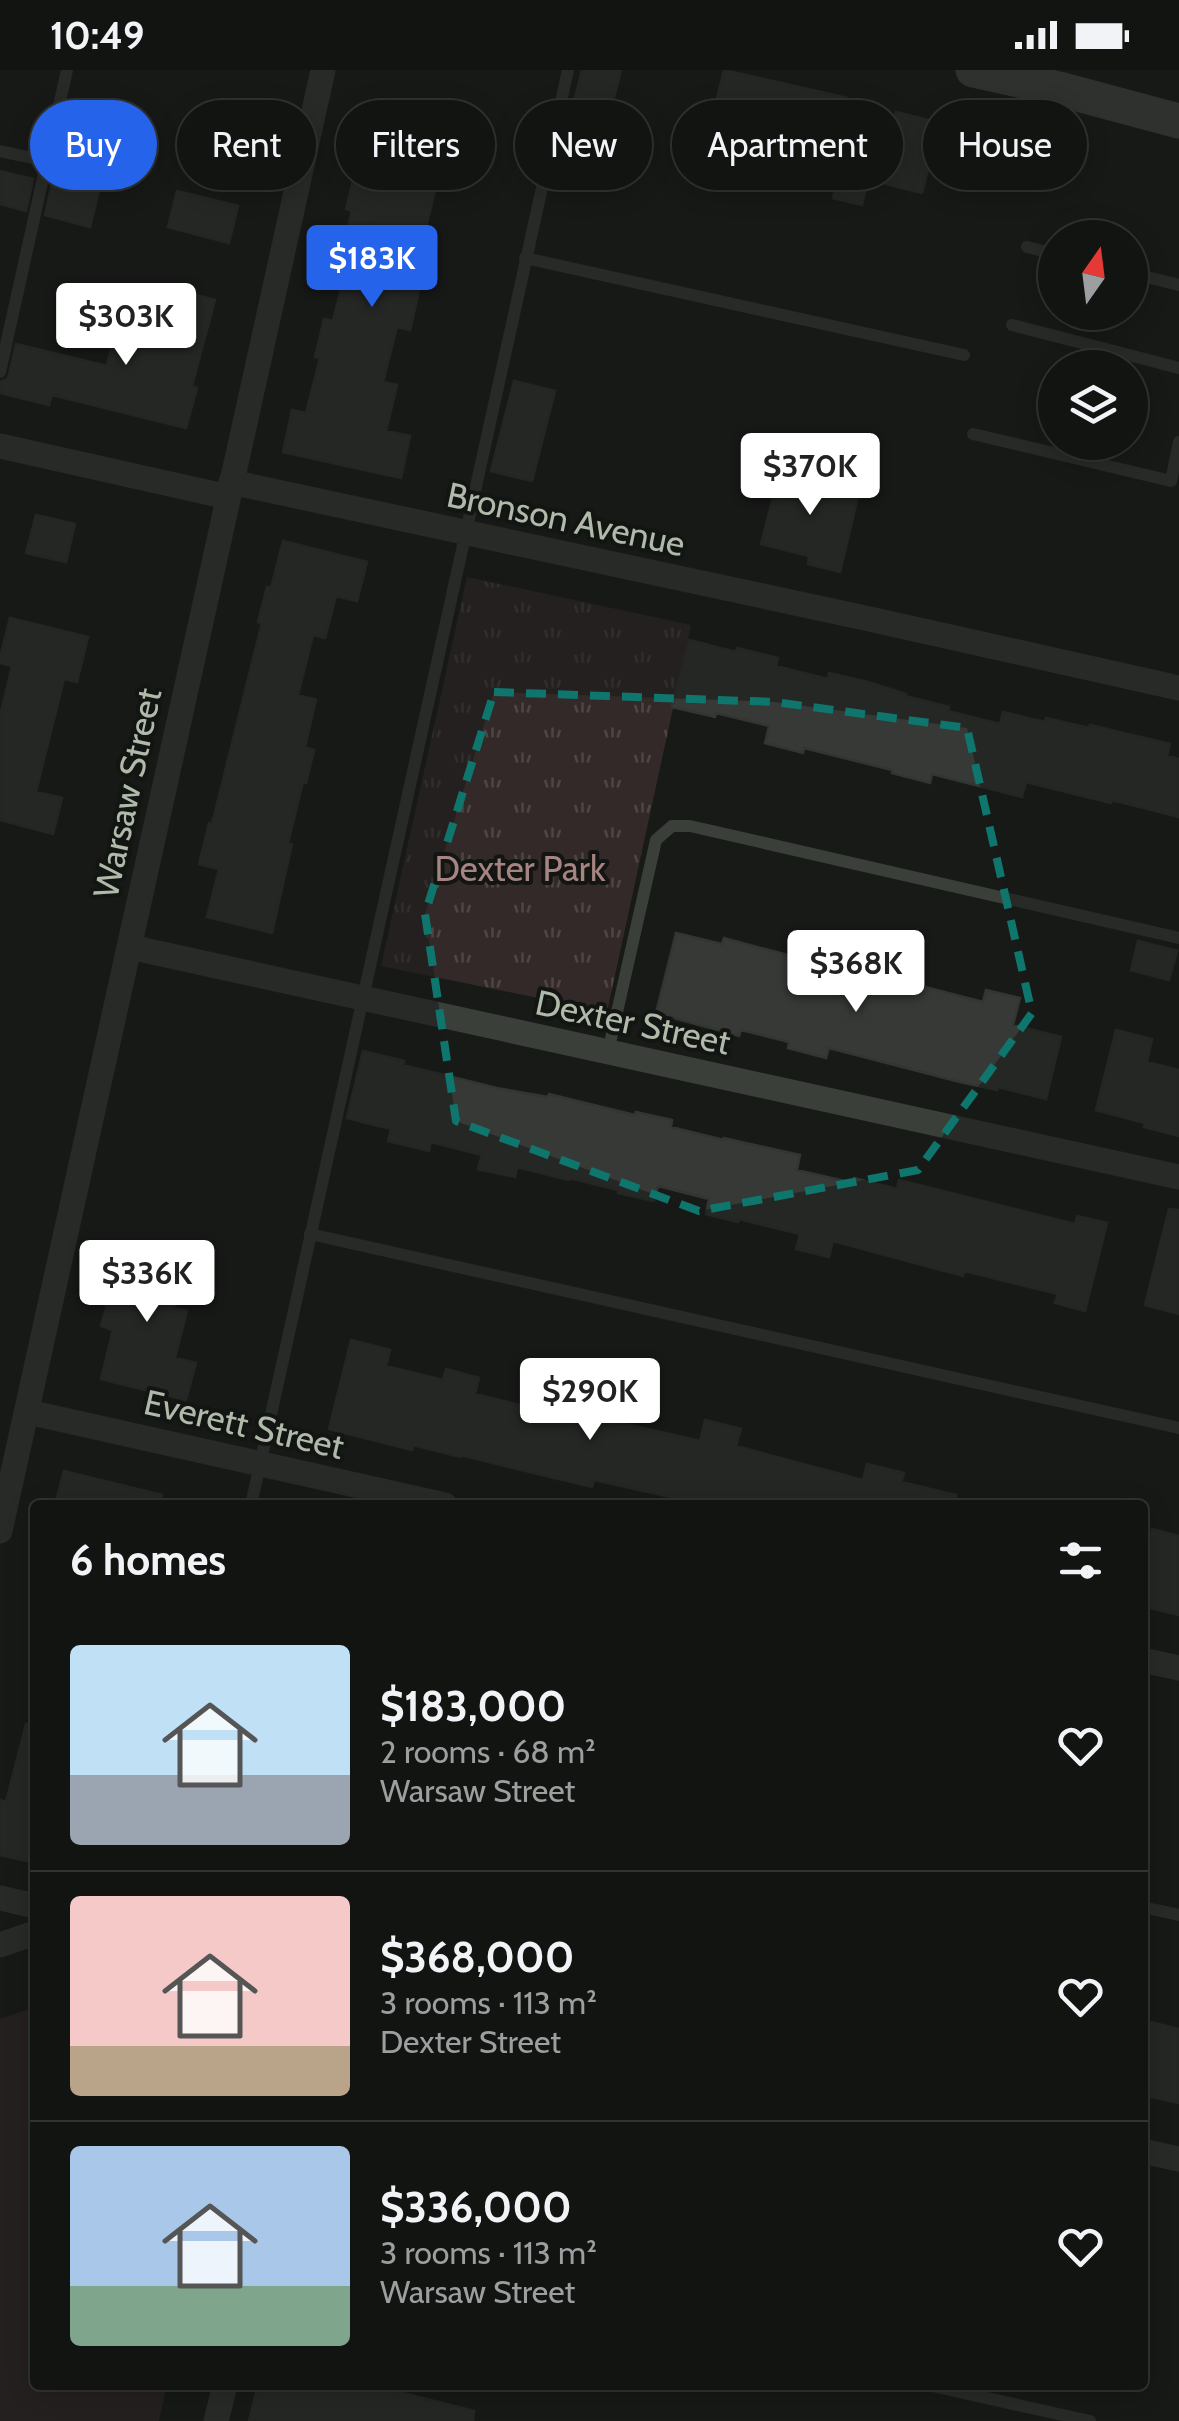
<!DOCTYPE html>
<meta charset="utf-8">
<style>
:root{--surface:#121412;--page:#1f2120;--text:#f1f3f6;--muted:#9c9e9f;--line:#313332;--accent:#2563eb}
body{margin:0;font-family:Cabin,sans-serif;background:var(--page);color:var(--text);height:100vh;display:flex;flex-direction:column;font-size:38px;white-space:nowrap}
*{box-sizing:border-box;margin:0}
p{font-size:32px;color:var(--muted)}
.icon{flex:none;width:55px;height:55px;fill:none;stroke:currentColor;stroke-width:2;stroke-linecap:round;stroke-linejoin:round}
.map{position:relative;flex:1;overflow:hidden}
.side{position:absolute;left:30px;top:1430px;width:1118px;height:890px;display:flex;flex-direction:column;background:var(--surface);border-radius:10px;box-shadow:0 5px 25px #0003,0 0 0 2px var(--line)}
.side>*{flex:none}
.banner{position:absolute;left:30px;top:30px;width:1120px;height:90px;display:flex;gap:20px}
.needle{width:65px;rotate:14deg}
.buttons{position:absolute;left:1038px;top:150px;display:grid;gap:20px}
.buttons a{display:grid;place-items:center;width:110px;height:110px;border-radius:50%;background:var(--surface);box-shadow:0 5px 25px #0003,0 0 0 2px var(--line);font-size:50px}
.price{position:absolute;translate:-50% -85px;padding:0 22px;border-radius:10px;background:#fff;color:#222;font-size:32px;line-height:65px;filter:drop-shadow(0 2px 5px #0008)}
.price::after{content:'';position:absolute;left:50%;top:60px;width:30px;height:22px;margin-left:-15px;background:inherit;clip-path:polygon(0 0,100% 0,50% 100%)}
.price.on{background:var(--accent);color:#fff}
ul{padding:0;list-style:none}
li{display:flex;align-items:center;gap:30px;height:250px;padding:0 40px}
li+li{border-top:2px solid var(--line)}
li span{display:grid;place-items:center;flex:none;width:280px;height:200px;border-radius:10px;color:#555}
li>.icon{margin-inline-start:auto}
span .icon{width:120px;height:120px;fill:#fffc;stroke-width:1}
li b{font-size:42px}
h2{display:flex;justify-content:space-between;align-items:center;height:120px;padding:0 40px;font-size:42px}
.tag{padding:0 35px;border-radius:45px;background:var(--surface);box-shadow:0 5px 25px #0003,0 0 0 2px var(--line);font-size:35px;line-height:90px}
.tag.on{background:var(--accent);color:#fff}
.status{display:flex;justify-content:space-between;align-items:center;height:70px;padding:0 50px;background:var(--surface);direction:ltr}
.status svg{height:28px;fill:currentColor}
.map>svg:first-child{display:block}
.park{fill:url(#park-tufts)}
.garden{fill:#332928}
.building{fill:#363935;stroke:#323632;stroke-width:2.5}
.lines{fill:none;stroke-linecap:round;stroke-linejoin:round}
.lane{stroke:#3a3f39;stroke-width:12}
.street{stroke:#3a3f39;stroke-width:25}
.secondary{stroke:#494f47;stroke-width:35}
.marked{fill:none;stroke:#0f766e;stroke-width:8;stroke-dasharray:20 12;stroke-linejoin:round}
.labels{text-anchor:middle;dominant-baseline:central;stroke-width:8;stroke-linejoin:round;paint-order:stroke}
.street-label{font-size:35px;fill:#afbaaa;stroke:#131513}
.park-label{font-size:35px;fill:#a58481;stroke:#131513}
</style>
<div class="status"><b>10:49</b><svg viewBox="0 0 49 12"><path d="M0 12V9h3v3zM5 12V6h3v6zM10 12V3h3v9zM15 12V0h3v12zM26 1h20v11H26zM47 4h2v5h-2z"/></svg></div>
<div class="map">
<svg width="1179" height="2351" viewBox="0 0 1179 2351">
<defs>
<pattern id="park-tufts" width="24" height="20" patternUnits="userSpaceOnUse" patternTransform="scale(2.5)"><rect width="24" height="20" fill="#332928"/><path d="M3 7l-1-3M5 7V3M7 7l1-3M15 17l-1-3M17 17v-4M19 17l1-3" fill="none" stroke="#4e4644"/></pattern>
</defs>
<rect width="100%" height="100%" fill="#181a18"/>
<path class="park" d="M 467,507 L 691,555 L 607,942 L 381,896 Z"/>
<path class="garden" d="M 35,1937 L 35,2315 L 167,2315 L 159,2351 L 0,2351 L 0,1949 Z"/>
<path class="building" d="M 582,0 L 621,0 L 609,48 L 572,39 Z
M 724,0 L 847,28 L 829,102 L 784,90 L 779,111 L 744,102 L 750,79 L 707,69 Z
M 896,42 L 940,53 L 922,123 L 879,112 Z
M 373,61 L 449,80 L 439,118 L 436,117 L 423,169 L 437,172 L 428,210 L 422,208 L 410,260 L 397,257 L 383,312 L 397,315 L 386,361 L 410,366 L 401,408 L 283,382 L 292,340 L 306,343 L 320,288 L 315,287 L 324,249 L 333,251 L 348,190 L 340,188 L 352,141 L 346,139 L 354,106 L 361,108 Z
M 844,83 L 873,90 L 862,135 L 833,128 Z
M 62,99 L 102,109 L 90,157 L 45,145 L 52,114 L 58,115 Z
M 0,101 L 33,109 L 26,141 L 0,134 Z
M 177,121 L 238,136 L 229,173 L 168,157 Z
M 168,218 L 215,230 L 192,316 L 197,318 L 186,358 L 52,325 L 49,335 L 0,323 L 0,312 L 7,309 L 9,305 L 16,274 L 107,296 L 116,259 L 155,268 Z
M 514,311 L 555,321 L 532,411 L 491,401 Z
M 782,393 L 819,402 L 817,412 L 859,422 L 840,502 L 808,494 L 809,486 L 761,474 Z
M 36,445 L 75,454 L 66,492 L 26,483 Z
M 283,471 L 367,492 L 357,531 L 336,526 L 325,568 L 313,565 L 298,625 L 316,630 L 305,677 L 314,680 L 306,713 L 303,712 L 288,773 L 292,774 L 272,863 L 207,847 L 219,799 L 199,794 L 209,753 L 212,754 L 249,605 L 262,553 L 258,552 L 267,517 L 271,518 Z
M 10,548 L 88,567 L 77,612 L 64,609 L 36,722 L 62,728 L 53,764 L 0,750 L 0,646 L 12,596 L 0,593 L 0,588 Z
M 689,570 L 736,582 L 737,578 L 778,588 L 776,596 L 828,609 L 829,603 L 868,612 L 906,624 L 905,626 L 949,637 L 948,641 L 1000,654 L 1003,642 L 1045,652 L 1046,648 L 1089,658 L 1090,655 L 1170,674 L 1167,686 L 1179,689 L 1179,747 L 1112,730 L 1111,733 L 1026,712 L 1022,727 L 932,704 L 930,713 L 892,703 L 892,700 L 804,678 L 803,683 L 765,673 L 769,656 L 716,643 L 715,647 L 672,637 Z
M 676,863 L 722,874 L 724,868 L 855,903 L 856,899 L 983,932 L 986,920 L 1020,928 L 1013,955 L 1061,967 L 1046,1029 L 998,1017 L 997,1020 L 960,1012 L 829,978 L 826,988 L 788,978 L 789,972 L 741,960 L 739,966 L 656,943 Z
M 1138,871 L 1177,881 L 1169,910 L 1131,900 Z
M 1116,960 L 1152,969 L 1147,992 L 1179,1000 L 1179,1066 L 1144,1057 L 1145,1053 L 1096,1040 Z
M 363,981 L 404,991 L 403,995 L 497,1018 L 548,1027 L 549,1024 L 635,1045 L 636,1042 L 672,1050 L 671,1057 L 724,1070 L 724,1068 L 800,1085 L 797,1100 L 853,1113 L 854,1108 L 897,1119 L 899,1110 L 1075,1154 L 1077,1146 L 1107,1153 L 1085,1241 L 1055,1233 L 1058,1224 L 964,1201 L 963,1206 L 833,1171 L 829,1187 L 796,1179 L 800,1164 L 739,1149 L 738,1152 L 706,1144 L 709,1129 L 658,1116 L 654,1131 L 618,1123 L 618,1120 L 570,1108 L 569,1110 L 517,1097 L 515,1107 L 478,1099 L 482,1085 L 431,1072 L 429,1081 L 388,1071 L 391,1059 L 347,1048 Z
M 1169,1139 L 1179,1140 L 1179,1244 L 1145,1235 Z
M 124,1175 L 186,1190 L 174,1238 L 187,1241 L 175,1288 L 196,1293 L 186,1330 L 101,1309 L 113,1260 L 101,1256 Z
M 351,1270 L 390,1280 L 386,1296 L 443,1310 L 446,1299 L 479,1308 L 475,1324 L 569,1347 L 577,1315 L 615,1324 L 609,1350 L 700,1371 L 705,1350 L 741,1359 L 736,1376 L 863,1410 L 867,1394 L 904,1403 L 901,1412 L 956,1425 L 955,1435 L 707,1435 L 594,1410 L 592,1417 L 460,1385 L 460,1387 L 413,1375 L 412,1380 L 329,1359 Z
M 64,1401 L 162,1425 L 161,1435 L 55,1435 Z
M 1152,1459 L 1179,1466 L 1179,1545 L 1142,1536 L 1142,1498 Z
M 26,1654 L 35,1655 L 35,1793 L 0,1785 L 0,1730 L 6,1732 Z
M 1142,1950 L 1179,1959 L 1179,2033 L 1142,2025 Z
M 258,2315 L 371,2315 L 474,2341 L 473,2351 L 249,2351 Z"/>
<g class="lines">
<path class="lane" d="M 0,81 L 47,91
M 1027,177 L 1055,184
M 525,188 L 964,285
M 1130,203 L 1179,215
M 1012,255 L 1179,298
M 0,302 L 67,0
M 973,364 L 1171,411 L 1179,372
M 608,982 L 656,770 L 672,756 L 690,756 L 1179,868
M 310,1164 L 1179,1358
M 251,1435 L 568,0
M 1142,1837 L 1179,1845
M 928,2315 L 1090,2351"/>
<path class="street" d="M 0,376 L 228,427
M 231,412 L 865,548 L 1179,618
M 130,877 L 1179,1107
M 28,1342 L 445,1435
M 0,1461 L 323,0
M 1142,1590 L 1179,1598
M 0,1828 L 35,1836
M 0,1875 L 35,1863
M 1142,2081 L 1179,2089
M 216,2351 L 225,2315"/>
<path class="secondary" d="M 973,0 L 1059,19 L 1179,51"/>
</g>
<path d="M0 0H1179V2351H0ZM 494,622 L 775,632 L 967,658 L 1032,943 L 918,1100 L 699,1141 L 456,1051 L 425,844 Z" fill="#181a18" fill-opacity=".55" fill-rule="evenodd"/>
<path class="marked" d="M 494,622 L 775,632 L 967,658 L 1032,943 L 918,1100 L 699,1141 L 456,1051 L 425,844 Z"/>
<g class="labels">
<g class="street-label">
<text transform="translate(566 449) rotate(12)">Bronson Avenue</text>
<text transform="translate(127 723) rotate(-78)">Warsaw Street</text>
<text transform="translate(633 952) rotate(12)">Dexter Street</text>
<text transform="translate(244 1354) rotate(13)">Everett Street</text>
</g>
<g class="park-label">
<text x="520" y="798">Dexter Park</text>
</g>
</g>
</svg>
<div class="buttons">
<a><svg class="needle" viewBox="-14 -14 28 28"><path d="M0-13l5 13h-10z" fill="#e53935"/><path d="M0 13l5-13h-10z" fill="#9c9e9f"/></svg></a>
<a><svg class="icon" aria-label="layers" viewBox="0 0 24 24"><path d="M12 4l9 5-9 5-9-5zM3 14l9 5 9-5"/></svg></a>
</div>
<b class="price on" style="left:372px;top:240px">$183K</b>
<b class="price" style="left:126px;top:298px">$303K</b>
<b class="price" style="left:810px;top:448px">$370K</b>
<b class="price" style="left:856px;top:945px">$368K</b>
<b class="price" style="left:147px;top:1255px">$336K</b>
<b class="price" style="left:590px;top:1373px">$290K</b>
<div class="banner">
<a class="tag on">Buy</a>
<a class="tag">Rent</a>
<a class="tag">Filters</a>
<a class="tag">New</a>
<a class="tag">Apartment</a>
<a class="tag">House</a>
</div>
<section class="side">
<h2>6 homes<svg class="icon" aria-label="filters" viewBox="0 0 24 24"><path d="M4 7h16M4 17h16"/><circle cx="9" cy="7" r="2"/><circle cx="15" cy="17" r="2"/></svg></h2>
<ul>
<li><span style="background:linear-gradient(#bfe0f5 65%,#9aa5b1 0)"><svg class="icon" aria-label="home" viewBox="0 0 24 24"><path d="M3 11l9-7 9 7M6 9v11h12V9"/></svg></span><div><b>$183,000</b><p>2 rooms · 68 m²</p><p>Warsaw Street</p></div><svg class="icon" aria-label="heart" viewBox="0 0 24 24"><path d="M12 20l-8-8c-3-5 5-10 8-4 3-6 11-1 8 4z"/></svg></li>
<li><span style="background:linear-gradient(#f6c9c9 75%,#b9a48a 0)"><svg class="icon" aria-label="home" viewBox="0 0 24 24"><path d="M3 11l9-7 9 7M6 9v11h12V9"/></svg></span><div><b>$368,000</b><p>3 rooms · 113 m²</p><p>Dexter Street</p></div><svg class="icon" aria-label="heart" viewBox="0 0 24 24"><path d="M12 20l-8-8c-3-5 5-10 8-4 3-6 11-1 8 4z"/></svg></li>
<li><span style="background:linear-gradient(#a9c7e8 70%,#7fa58c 0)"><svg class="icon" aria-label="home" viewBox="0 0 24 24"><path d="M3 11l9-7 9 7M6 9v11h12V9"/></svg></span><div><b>$336,000</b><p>3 rooms · 113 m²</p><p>Warsaw Street</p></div><svg class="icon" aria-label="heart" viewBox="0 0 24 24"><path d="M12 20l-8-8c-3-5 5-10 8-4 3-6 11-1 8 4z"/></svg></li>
</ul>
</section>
</div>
